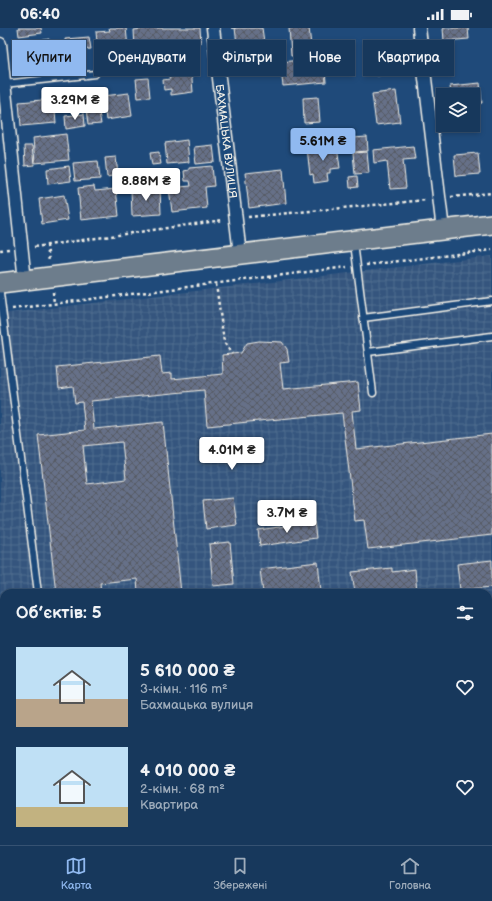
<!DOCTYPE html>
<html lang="uk">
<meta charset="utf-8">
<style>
:root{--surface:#17385c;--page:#203f62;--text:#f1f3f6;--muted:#9eacbb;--line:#365272;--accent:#90b9f0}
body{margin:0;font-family:"Balsamiq Sans",sans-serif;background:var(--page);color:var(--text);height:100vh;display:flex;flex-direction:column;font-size:15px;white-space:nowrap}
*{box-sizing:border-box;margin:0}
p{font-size:13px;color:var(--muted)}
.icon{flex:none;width:22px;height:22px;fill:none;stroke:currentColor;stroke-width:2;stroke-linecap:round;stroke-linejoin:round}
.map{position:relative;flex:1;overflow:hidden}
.drawer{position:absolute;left:0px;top:561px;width:492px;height:256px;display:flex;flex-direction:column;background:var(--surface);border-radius:12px 12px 0 0;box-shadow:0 2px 6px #0003,0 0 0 1px var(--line)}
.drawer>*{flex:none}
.guide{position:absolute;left:12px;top:12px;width:468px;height:36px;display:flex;gap:8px}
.tools{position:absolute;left:436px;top:60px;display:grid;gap:8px}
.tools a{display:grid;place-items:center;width:44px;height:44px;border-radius:0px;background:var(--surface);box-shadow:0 2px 6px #0003,0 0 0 1px var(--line);font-size:20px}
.price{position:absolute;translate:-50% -34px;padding:0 9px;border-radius:4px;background:#fff;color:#222;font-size:13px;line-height:26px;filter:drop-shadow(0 1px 2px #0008)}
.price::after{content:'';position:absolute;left:50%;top:24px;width:12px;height:9px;margin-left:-6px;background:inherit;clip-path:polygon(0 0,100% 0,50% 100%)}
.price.active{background:var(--accent);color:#111}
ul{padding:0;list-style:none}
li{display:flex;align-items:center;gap:12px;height:100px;padding:0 16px}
li span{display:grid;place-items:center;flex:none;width:112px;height:80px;border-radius:0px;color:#555}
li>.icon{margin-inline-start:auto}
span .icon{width:48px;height:48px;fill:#fffc;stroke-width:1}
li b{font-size:17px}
h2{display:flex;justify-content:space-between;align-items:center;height:48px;padding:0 16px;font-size:17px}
.tag{padding:0 14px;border-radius:0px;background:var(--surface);box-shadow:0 2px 6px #0003,0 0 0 1px var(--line);font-size:14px;line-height:36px}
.tag.active{background:var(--accent);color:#111}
.status{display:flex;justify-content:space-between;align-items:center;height:28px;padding:0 20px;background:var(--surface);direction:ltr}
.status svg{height:11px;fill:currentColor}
.tab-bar{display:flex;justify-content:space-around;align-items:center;height:56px;border-top:1px solid var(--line);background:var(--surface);font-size:11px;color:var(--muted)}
.tab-bar a{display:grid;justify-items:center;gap:2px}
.tab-bar .active{color:var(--accent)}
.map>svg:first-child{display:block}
.industrial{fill:url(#industrial-grid)}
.building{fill:url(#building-cross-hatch);stroke:#f4f1e8;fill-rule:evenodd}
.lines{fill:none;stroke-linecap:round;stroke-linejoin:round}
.lane-casing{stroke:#f4f1e8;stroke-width:9}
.street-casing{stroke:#f4f1e8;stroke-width:15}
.primary-casing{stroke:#f4f1e8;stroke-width:22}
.path{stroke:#f4f1e8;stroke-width:2.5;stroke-dasharray:3 3;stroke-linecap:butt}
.lane{stroke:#1f4a7a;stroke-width:6}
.street{stroke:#1f4a7a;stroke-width:12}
.primary{stroke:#6d7d8c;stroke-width:19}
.labels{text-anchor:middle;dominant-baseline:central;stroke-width:3;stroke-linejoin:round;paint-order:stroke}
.street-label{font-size:11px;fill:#f4f1e8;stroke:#1f4a7a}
</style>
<div class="status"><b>06:40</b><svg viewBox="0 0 49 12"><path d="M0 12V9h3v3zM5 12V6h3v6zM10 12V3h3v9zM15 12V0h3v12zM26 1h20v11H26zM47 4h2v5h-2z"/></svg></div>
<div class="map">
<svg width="492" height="817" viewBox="0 0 492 817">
<defs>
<pattern id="industrial-grid" width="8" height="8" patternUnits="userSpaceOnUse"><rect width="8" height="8" fill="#34557e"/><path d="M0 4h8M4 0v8" fill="none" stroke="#526e90"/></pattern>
<pattern id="building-cross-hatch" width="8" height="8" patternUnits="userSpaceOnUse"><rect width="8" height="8" fill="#666f88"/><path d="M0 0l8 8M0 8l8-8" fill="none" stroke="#565a64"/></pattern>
</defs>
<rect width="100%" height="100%" fill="#1f4a7a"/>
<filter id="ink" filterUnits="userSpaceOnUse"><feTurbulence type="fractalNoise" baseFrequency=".025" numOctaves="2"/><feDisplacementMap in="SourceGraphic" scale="8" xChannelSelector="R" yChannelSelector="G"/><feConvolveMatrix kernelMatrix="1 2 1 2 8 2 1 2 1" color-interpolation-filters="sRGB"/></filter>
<g filter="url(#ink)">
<path class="industrial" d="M 492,228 L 492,811 L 488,812 L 488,565 L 4,565 L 4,646 L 0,647 L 0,286 Z
M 0,705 L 4,705 L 4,813 L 475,813 L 438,817 L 0,817 Z"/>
<path class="building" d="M 18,0 L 41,0 L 42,5 L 19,8 Z
M 109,0 L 126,0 L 129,30 L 99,33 L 96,4 L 110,3 Z
M 200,0 L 201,14 L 135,20 L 134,2 L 149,0 Z
M 231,0 L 262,0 L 265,21 L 238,24 L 235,0 Z
M 289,0 L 309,0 L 312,26 L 291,28 Z
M 443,0 L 468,0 L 469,11 L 444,13 Z
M 89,9 L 91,21 L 66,23 L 65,11 Z
M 49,11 L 52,37 L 48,37 L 49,46 L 36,48 L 35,39 L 21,41 L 18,20 L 33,18 L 32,14 Z
M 393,14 L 395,33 L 389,34 L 391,46 L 377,48 L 375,36 L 372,37 L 369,17 Z
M 324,30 L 326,54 L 283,58 L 280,34 Z
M 191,39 L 193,64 L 171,67 L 171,61 L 164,62 L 163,52 L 170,51 L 168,41 Z
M 148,50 L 150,69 L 138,70 L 136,51 Z
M 480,55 L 482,75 L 473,76 L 473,67 L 451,67 L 450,58 Z
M 396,63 L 400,94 L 376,97 L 372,66 Z
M 129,65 L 132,88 L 106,92 L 103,68 Z
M 318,69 L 320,94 L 304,95 L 303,70 Z
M 54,71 L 56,95 L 21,98 L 19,74 Z
M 98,79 L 101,96 L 88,97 L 86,81 Z
M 84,86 L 85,98 L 66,101 L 65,88 Z
M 66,106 L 69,132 L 35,135 L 33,110 Z
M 367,109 L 368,123 L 354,124 L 353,110 Z
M 187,112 L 189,134 L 167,136 L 165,115 Z
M 213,117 L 215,134 L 196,136 L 194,119 Z
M 337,117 L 340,140 L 330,141 L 330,145 L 327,145 L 328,153 L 314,155 L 313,146 L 310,147 L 307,120 Z
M 24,118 L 32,118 L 34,137 L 25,138 Z
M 413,118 L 415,131 L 403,132 L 406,160 L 390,161 L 387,133 L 374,135 L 373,122 Z
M 159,124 L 161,136 L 152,137 L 150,125 Z
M 367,124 L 369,145 L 355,146 L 353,125 Z
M 478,125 L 480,146 L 456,148 L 454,127 Z
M 116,129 L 118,147 L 107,149 L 105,130 Z
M 98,133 L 100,151 L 75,153 L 73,135 Z
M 69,138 L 71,153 L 48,156 L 47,141 Z
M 212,138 L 214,158 L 205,159 L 207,180 L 172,184 L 169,160 L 191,158 L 190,153 L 185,153 L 184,143 L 189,142 L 189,140 Z
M 283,141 L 286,175 L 249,180 L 245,145 Z
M 357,148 L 358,159 L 350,160 L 349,149 Z
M 94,158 L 95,163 L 116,161 L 119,188 L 81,192 L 78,160 Z
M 160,160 L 161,186 L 132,188 L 131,161 Z
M 64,167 L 68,192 L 42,196 L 39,171 Z
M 259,313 L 282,314 L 287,321 L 289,334 L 280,335 L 283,361 L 358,354 L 361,382 L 352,383 L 356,421 L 492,406 L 492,507 L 368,521 L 364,492 L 355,493 L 342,385 L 207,398 L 204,362 L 91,373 L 94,401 L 163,394 L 181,565 L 138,565 L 137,551 L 100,555 L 101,565 L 56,565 L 38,407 L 85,402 L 82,374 L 75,375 L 73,358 L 59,360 L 57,339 L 160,328 L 162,346 L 172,345 L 172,351 L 223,346 L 222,327 L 241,325 L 247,315 ZM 122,414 L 126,451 L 87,456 L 83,418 Z
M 233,470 L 237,497 L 206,501 L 203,473 Z
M 314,494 L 316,510 L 260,518 L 258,502 Z
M 230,514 L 234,556 L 213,558 L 209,516 Z
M 492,532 L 492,559 L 460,562 L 457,536 Z
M 318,534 L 321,563 L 299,565 L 263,565 L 260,541 Z
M 392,540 L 392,544 L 415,541 L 417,565 L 355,565 L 352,544 Z
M 488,586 L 492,586 L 492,649 L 488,650 Z
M 488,670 L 492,670 L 492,699 L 488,699 Z
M 0,705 L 4,705 L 4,721 L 0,721 Z
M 492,717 L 492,782 L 488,782 L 488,718 Z
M 4,735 L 4,752 L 0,752 L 0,736 Z
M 4,782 L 4,812 L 0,813 L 0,783 Z
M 93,813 L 122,813 L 122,817 L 63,817 Z
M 137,813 L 154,813 L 155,817 L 137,817 Z
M 167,813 L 201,813 L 201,817 L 167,817 Z
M 242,813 L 301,813 L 301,817 L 243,817 Z"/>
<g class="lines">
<defs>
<path id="lane" d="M 4,56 L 95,46
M 354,215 L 373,365
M 0,265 L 38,565
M 363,290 L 492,273
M 368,324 L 492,308
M 0,727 L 4,726
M 0,773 L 4,776
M 130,813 L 130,817
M 161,813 L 162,817
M 210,813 L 211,817
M 25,817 L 57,813"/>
<g id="street">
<path id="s1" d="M 213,0 L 240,226"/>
<path d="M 419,0 L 443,202"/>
<path d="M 0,16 L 25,253"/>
</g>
<path id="primary" d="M 0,255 L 492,196"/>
</defs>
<use href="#lane" class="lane-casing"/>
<use href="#street" class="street-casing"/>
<use href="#primary" class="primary-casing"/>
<path class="path" d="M 451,169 L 492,165
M 248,189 L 426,172
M 47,217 L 49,234
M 34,219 L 223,192
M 0,222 L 9,221
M 366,237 L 492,222
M 216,256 L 224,314 L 232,326
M 53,264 L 54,276
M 12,281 L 347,239"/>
<use href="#lane" class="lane"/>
<use href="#street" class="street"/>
<use href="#primary" class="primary"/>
</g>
</g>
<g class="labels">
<g class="street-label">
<text stroke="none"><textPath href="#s1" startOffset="114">БАХМАЦЬКА ВУЛИЦЯ</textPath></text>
</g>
</g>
</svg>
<div class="tools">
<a><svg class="icon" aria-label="layers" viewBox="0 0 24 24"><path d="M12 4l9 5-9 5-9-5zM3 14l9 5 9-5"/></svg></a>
</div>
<b class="price" style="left:75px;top:93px">3.29M ₴</b>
<b class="price active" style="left:323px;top:134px">5.61M ₴</b>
<b class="price" style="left:146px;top:174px">8.88M ₴</b>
<b class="price" style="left:232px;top:443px">4.01M ₴</b>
<b class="price" style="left:287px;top:506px">3.7M ₴</b>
<div class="guide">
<a class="tag active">Купити</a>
<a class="tag">Орендувати</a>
<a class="tag">Фільтри</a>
<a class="tag">Нове</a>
<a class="tag">Квартира</a>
</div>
<section class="drawer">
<h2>Об’єктів: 5<svg class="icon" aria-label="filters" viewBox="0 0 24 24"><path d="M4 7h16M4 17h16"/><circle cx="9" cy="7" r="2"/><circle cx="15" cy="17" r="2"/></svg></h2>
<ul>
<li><span style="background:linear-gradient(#bfe0f5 65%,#b9a48a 0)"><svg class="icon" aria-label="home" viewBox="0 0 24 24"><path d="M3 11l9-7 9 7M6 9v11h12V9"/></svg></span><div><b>5 610 000 ₴</b><p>3-кімн. · 116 m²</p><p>Бахмацька вулиця</p></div><svg class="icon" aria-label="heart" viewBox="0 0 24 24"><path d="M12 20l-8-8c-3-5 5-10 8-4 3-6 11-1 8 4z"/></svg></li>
<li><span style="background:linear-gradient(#bfe0f5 75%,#c2b280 0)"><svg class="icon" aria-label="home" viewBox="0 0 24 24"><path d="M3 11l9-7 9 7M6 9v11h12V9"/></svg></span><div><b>4 010 000 ₴</b><p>2-кімн. · 68 m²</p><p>Квартира</p></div><svg class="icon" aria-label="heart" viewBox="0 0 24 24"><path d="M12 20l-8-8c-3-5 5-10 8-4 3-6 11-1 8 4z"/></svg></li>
</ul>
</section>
</div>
<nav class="tab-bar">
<a class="active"><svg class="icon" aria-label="map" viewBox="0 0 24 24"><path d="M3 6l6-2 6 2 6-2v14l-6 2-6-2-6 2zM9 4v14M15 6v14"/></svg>Карта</a>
<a><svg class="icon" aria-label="saved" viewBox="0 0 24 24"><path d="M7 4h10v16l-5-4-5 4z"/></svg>Збережені</a>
<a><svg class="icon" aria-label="home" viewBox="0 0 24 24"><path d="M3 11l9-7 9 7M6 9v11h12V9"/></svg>Головна</a>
</nav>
